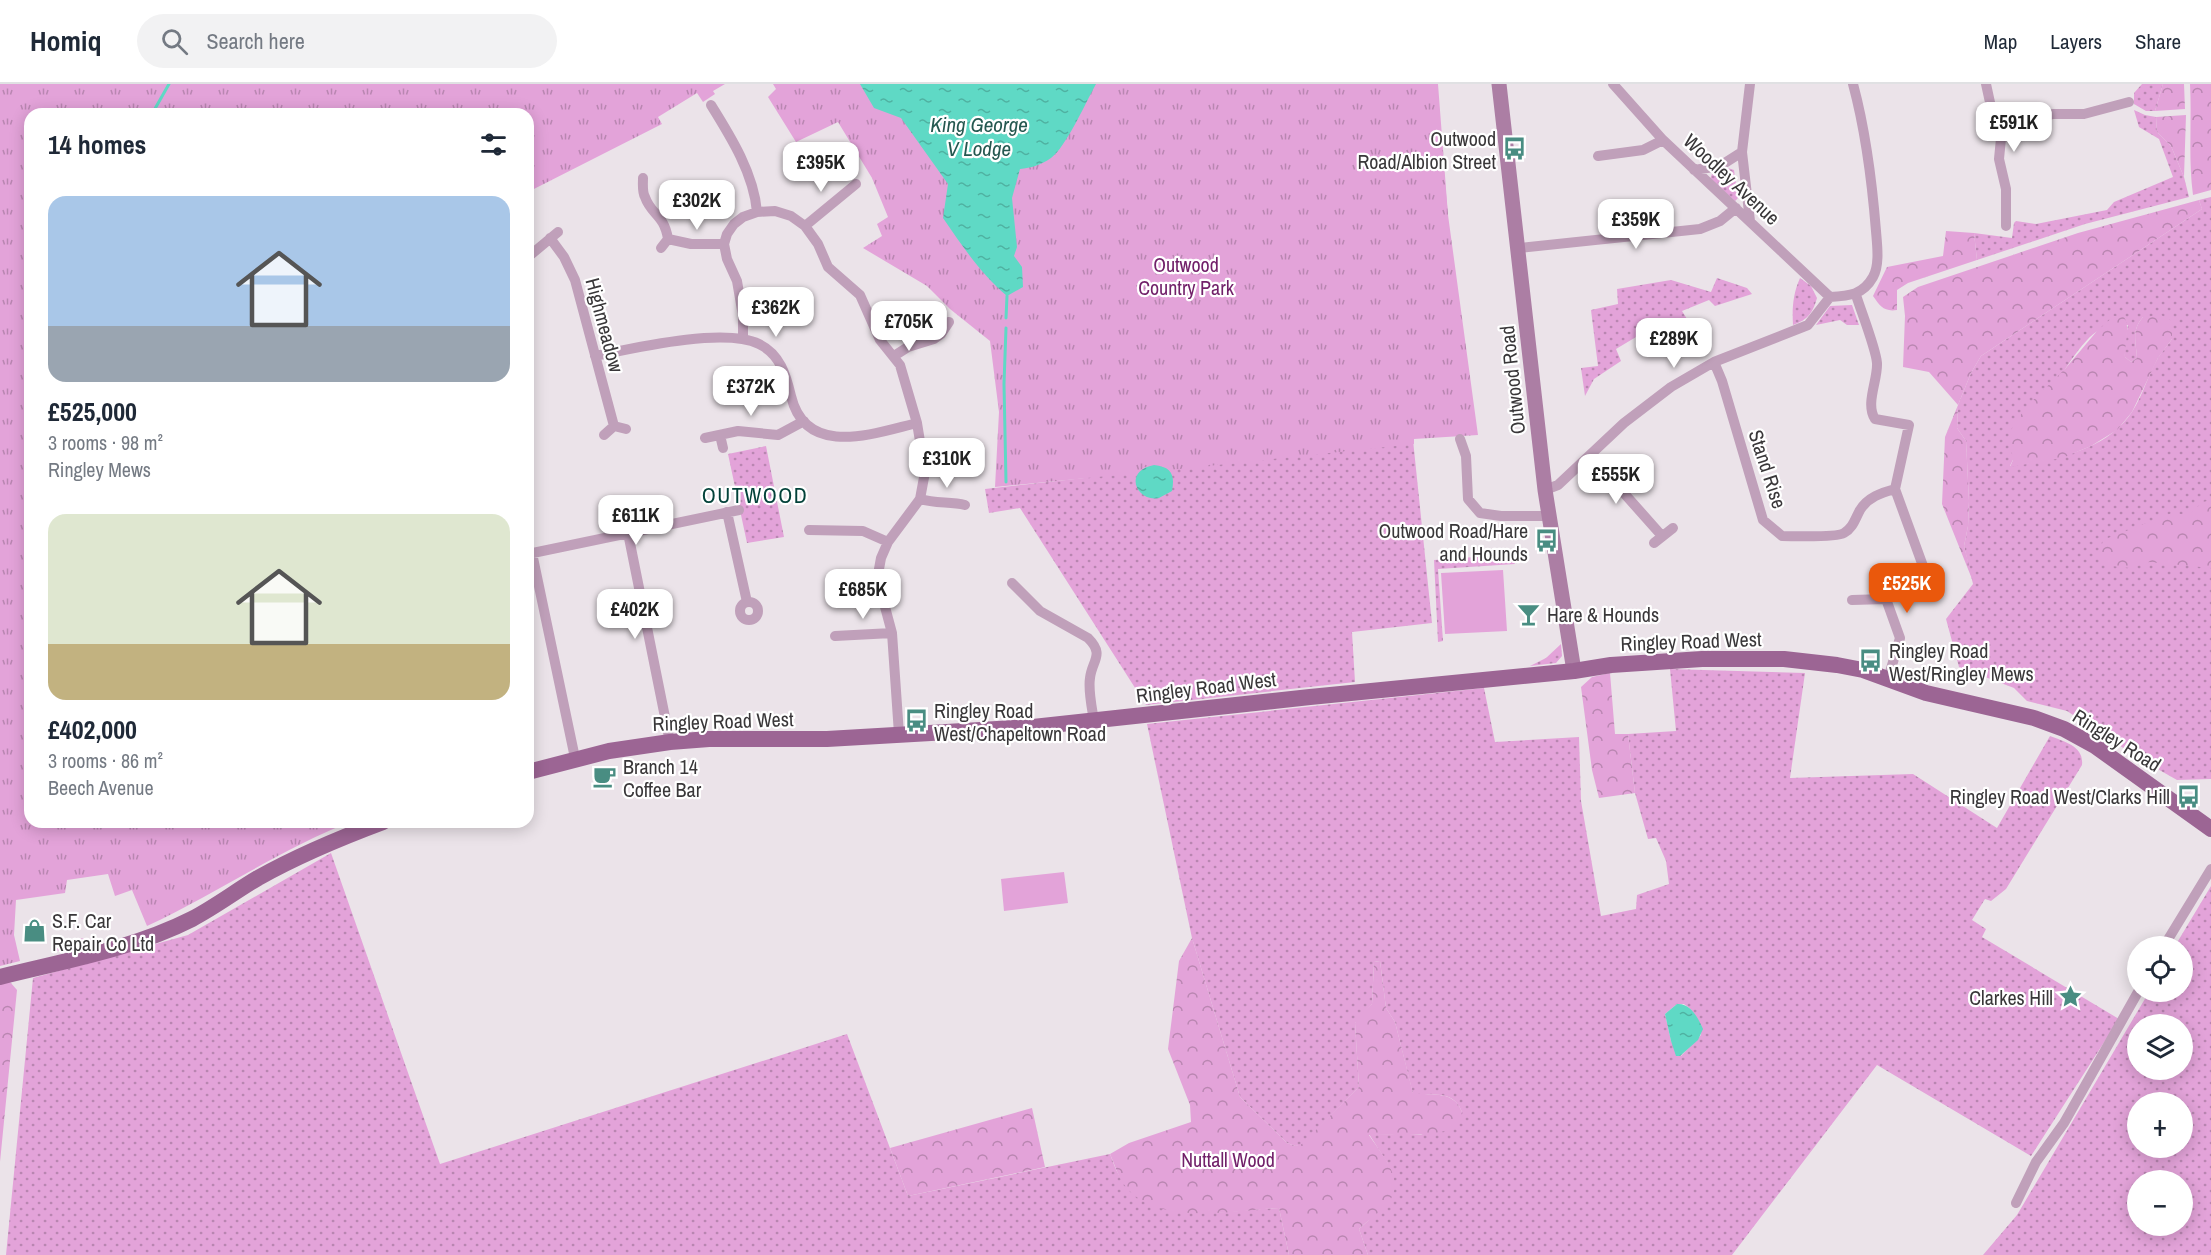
<!DOCTYPE html>
<meta charset="utf-8">
<style>
:root{--surface:#fff;--page:#f2f2f3;--text:#1f2937;--muted:#747a83;--line:#e0e1e3;--accent:#ea580c}
body{margin:0;font-family:"Archivo Narrow",sans-serif;background:var(--page);color:var(--text);height:100vh;display:flex;flex-direction:column;font-size:22px;white-space:nowrap}
*{box-sizing:border-box;margin:0}
p{font-size:20px;color:var(--muted)}
.icon{flex:none;width:33px;height:33px;fill:none;stroke:currentColor;stroke-width:2;stroke-linecap:round;stroke-linejoin:round}
.map{position:relative;flex:1;overflow:hidden}
.side{position:absolute;left:24px;top:24px;width:510px;height:720px;display:flex;flex-direction:column;background:var(--surface);border-radius:18px;box-shadow:0 3px 15px #0003}
.side>*{flex:none}
.controls{position:absolute;left:2127px;top:852px;display:grid;gap:12px}
.controls a{display:grid;place-items:center;width:66px;height:66px;border-radius:50%;background:var(--surface);box-shadow:0 3px 15px #0003;font-size:30px}
.price{position:absolute;translate:-50% -51px;padding:0 14px;border-radius:12px;background:#fff;color:#222;font-size:20px;line-height:39px;filter:drop-shadow(0 2px 3px #0008)}
.price::after{content:'';position:absolute;left:50%;top:36px;width:18px;height:14px;margin-left:-9px;background:inherit;clip-path:polygon(0 0,100% 0,50% 100%)}
.price.active{background:var(--accent);color:#fff}
ul{padding:0;list-style:none}
li{display:grid;align-content:center;gap:12px;height:318px;padding:0 24px}
li span{display:grid;place-items:center;height:186px;border-radius:18px;color:#555}
li>.icon{margin-inline-start:auto}
span .icon{width:108px;height:108px;fill:#fffc;stroke-width:1}
li b{font-size:26px}
h2{display:flex;justify-content:space-between;align-items:center;height:72px;padding:0 24px;font-size:26px}
header{display:flex;align-items:center;gap:36px;box-sizing:border-box;height:84px;padding:0 30px;background:var(--surface);border-bottom:2px solid var(--line)}
header strong{font-size:28px}
nav{display:flex;gap:33px;margin-inline-start:auto;font-size:21px}
.search{width:420px;height:54px;background:var(--page);display:flex;align-items:center;gap:15px;box-sizing:border-box;padding:0 21px;border-radius:33px;color:var(--muted);font-size:22px}
.map>svg:first-child{display:block}
.grass{fill:url(#grass-dots);fill-rule:evenodd}
.forest{fill:url(#forest-crowns)}
.park{fill:url(#park-tufts)}
.pitch{fill:#e3a3d9}
.water{fill:url(#water-ripples)}
.lines{fill:none;stroke-linecap:round;stroke-linejoin:round}
.stream{stroke:#5fd9c5;stroke-width:3}
.street{stroke:#c0a0ba;stroke-width:10}
.secondary{stroke:#ac7ea4;stroke-width:15}
.primary{stroke:#9c6594;stroke-width:16}
.labels{text-anchor:middle;dominant-baseline:central;stroke-width:4.5;stroke-linejoin:round;paint-order:stroke}
.poi-label{font-size:20px;fill:#393739;stroke:#fff;text-anchor:start}
.street-label{font-size:20px;fill:#393739;stroke:#fff}
.park-label{font-size:20px;fill:#712069;stroke:#fff}
.water-label{font-size:21px;font-style:italic;fill:#245850;stroke:#fff}
.quarter-label{font-size:22px;letter-spacing:1.5px;fill:#03423a;stroke:#fff}
</style>
<header>
<strong>Homiq</strong>
<div class="search"><svg class="icon" aria-label="search" viewBox="0 0 24 24"><circle cx="10" cy="10" r="6"/><path d="M15 15l6 6"/></svg>Search here</div>
<nav><a>Map</a><a>Layers</a><a>Share</a></nav>
</header>
<div class="map">
<svg width="2211" height="1171" viewBox="0 0 2211 1171">
<defs>
<pattern id="grass-dots" width="8" height="8" patternUnits="userSpaceOnUse" patternTransform="scale(1.5)"><rect width="8" height="8" fill="#e3a3d9"/><path d="M2 2h.1M6 6h.1" fill="none" stroke="#b986b1" stroke-width="1.8" stroke-linecap="round"/></pattern>
<pattern id="forest-crowns" width="20" height="18" patternUnits="userSpaceOnUse" patternTransform="scale(1.5)"><rect width="20" height="18" fill="#e3a3d9"/><path d="M2 6a3 3 0 1 1 6 0M12 15a3 3 0 1 1 6 0" fill="none" stroke="#b986b1"/></pattern>
<pattern id="park-tufts" width="24" height="20" patternUnits="userSpaceOnUse" patternTransform="scale(1.5)"><rect width="24" height="20" fill="#e3a3d9"/><path d="M3 7l-1-3M5 7V3M7 7l1-3M15 17l-1-3M17 17v-4M19 17l1-3" fill="none" stroke="#b986b1"/></pattern>
<pattern id="water-ripples" width="26" height="14" patternUnits="userSpaceOnUse" patternTransform="scale(1.5)"><rect width="26" height="14" fill="#5fd9c5"/><path d="M2 4q2-2 4 0t4 0M15 11q2-2 4 0t4 0" fill="none" stroke="#4fb1a1"/></pattern>
</defs>
<rect width="100%" height="100%" fill="#ebe3e9"/>
<path class="grass" d="M 1436,0 L 1448,131 L 1413,356 L 1432,539 L 1352,548 L 1355,598 L 1146,621 L 1020,424 L 989,429 L 985,405 L 1084,394 Z
M 2142,0 L 2163,0 L 2155,27 L 2146,27 L 2134,20 L 2134,9 Z
M 2134,26 L 2145,31 L 2156,33 L 2157,48 L 2171,62 L 2184,93 L 2189,113 L 2085,140 L 1977,176 L 1974,149 L 2012,154 L 2014,139 L 2016,137 L 2036,140 L 2107,126 L 2114,118 L 2173,93 L 2159,55 L 2139,43 Z
M 1728,84 L 1734,86 L 1738,114 L 1735,117 L 1710,95 L 1712,90 Z
M 2211,113 L 2211,695 L 2177,696 L 2140,675 L 2067,627 L 2027,617 L 2014,604 L 1959,583 L 1946,535 L 1973,500 L 1964,462 L 1968,442 L 1969,417 L 1966,357 L 1957,344 L 1958,321 L 1971,289 L 1981,272 L 2202,125 L 2199,116 ZM 2143,233 L 2172,255 C 2168,261 2162,267 2158,274 C 2148,291 2143,311 2132,328 C 2105,368 2055,375 2010,382 C 2024,353 2072,264 2096,248 C 2104,243 2119,242 2128,241 L 2124,263 L 2125,273 L 2131,278 L 2137,274 C 2136,257 2131,247 2143,233 Z
M 1717,194 L 1747,204 L 1752,210 L 1715,222 L 1709,216 L 1682,227 L 1687,235 L 1672,244 L 1666,235 L 1616,265 L 1621,277 L 1594,295 L 1585,312 L 1581,284 L 1598,282 L 1591,226 L 1618,220 L 1617,205 L 1671,196 L 1711,208 Z
M 1800,194 L 1811,202 L 1817,214 C 1813,228 1808,236 1793,241 C 1792,224 1793,210 1800,194 Z
M 1852,221 L 1859,241 L 1847,241 L 1840,236 L 1816,241 L 1830,222 Z
M 766,362 L 784,453 L 747,459 L 728,370 Z
M 1515,470 L 1515,480 L 1438,485 L 1443,557 L 1438,558 L 1434,476 Z
M 1561,560 L 1562,572 L 1556,579 L 1530,582 L 1546,574 Z
M 1670,585 L 1805,589 L 1790,694 L 1913,690 L 1997,744 L 2050,652 C 2065,658 2084,662 2082,681 L 2006,805 L 1991,817 L 1985,815 L 1972,836 L 1986,845 L 1982,853 L 2119,935 L 2031,1072 L 1877,981 L 1732,1171 L 1368,1171 L 1359,1145 L 1369,1136 L 1388,1080 L 1369,1050 L 1421,1051 L 1462,1028 C 1454,1006 1433,1011 1413,1010 L 1395,938 L 1386,924 L 1380,877 L 1374,878 L 1372,920 L 1355,939 L 1359,1003 L 1302,1061 L 1295,1062 L 1287,1059 L 1240,1013 L 1192,854 L 1147,640 L 1484,604 L 1495,658 L 1579,653 L 1581,717 L 1601,832 L 1636,825 L 1637,811 L 1669,800 L 1666,777 L 1656,754 L 1648,755 L 1635,709 L 1628,650 L 1676,647 ZM 1677,920 L 1684,920 C 1696,928 1699,937 1701,951 L 1681,972 L 1671,957 L 1665,930 Z
M 331,769 L 440,1080 L 847,950 L 908,1112 L 1110,1070 C 1113,1077 1115,1085 1119,1091 C 1151,1145 1227,1126 1279,1124 L 1289,1171 L 6,1171 L 33,894 L 188,851 Z
M 2211,802 L 2211,1171 L 1983,1171 L 2017,1131 L 2149,908 L 2182,908 L 2182,862 L 2175,862 ZM 2138,940 L 2182,940 L 2182,986 L 2138,986 ZM 2138,1018 L 2182,1018 L 2182,1064 L 2138,1064 ZM 2138,1096 L 2182,1096 L 2182,1142 L 2138,1142 Z
M 75,854 L 92,855 L 92,858 L 54,868 L 54,865 Z"/>
<path class="forest" d="M 2163,0 L 2184,0 L 2185,25 L 2155,27 Z
M 2190,0 L 2211,0 L 2211,106 L 2193,111 C 2188,74 2192,37 2190,0 Z
M 2186,31 L 2184,93 L 2171,62 L 2157,48 L 2156,33 Z
M 2199,116 L 2202,125 L 1981,272 L 1971,289 L 1958,321 L 1957,344 L 1966,357 L 1969,417 L 1968,442 L 1964,462 L 1974,500 L 1942,420 L 1945,353 L 1958,321 L 1929,288 L 1903,283 L 1905,232 L 1903,213 L 1918,203 L 2078,149 Z
M 1946,147 L 1974,149 L 1977,176 L 1908,199 L 1897,206 L 1897,226 C 1884,228 1880,222 1873,212 L 1887,183 L 1943,172 Z
M 2161,231 L 2172,237 L 2172,255 L 2158,274 L 2132,328 L 2117,346 L 2091,362 L 2062,374 L 2010,383 L 2013,376 L 2009,349 L 2026,323 L 2065,285 L 2097,247 L 2114,232 L 2124,233 C 2131,245 2124,259 2125,273 L 2131,278 L 2137,274 C 2136,257 2131,247 2143,233 Z
M 2211,416 L 2211,484 L 2149,478 L 2130,484 L 2112,482 L 2099,472 L 2103,456 L 2172,429 L 2188,431 L 2203,418 Z
M 1610,589 L 1615,650 L 1628,650 L 1635,709 L 1599,714 L 1592,686 L 1581,603 L 1592,593 Z
M 1192,854 L 1240,1013 L 1287,1059 L 1295,1062 L 1302,1060 L 1359,1003 L 1355,939 L 1358,933 L 1372,920 L 1374,878 L 1380,877 L 1386,924 L 1395,938 L 1413,1009 C 1433,1012 1454,1006 1462,1028 C 1460,1034 1458,1041 1452,1044 C 1433,1054 1391,1050 1369,1051 C 1381,1070 1407,1096 1388,1119 C 1380,1129 1368,1136 1359,1145 L 1368,1171 L 1289,1171 L 1279,1124 C 1234,1126 1159,1143 1126,1103 C 1118,1093 1115,1081 1110,1070 L 1129,1059 L 1191,1038 L 1190,1021 L 1168,965 L 1179,877 Z
M 10,898 L 17,906 L 0,1078 L 0,900 Z
M 1032,1024 L 1045,1083 L 908,1112 L 890,1064 Z"/>
<path class="park" d="M 0,0 L 725,0 L 713,7 L 715,10 L 703,18 L 697,9 L 658,33 L 662,40 L 528,108 L 528,30 L 30,30 L 30,738 L 350,738 C 279,766 216,810 147,842 L 132,806 L 115,812 L 108,790 L 67,796 L 65,809 L 16,816 L 14,851 L 20,877 L 0,882 Z
M 773,0 L 1438,0 L 1448,131 L 1478,351 L 1414,355 L 1414,360 L 1170,386 L 1163,382 L 1144,383 L 1138,389 L 995,403 L 999,328 L 990,257 L 950,225 L 927,202 L 863,164 L 882,152 L 877,140 L 888,133 L 872,94 L 838,38 L 796,58 L 768,13 L 776,5 Z"/>
<path class="pitch" d="M 1503,486 L 1507,547 L 1445,550 L 1441,489 Z
M 1064,788 L 1068,819 L 1004,827 L 1001,795 Z"/>
<path class="water" d="M 860,0 L 1096,0 C 1086,18 1066,63 1051,74 C 1041,81 1031,84 1020,85 L 1012,114 L 1017,163 L 1014,172 L 1022,183 L 1023,203 L 1007,212 C 981,190 963,163 943,134 L 948,100 L 901,34 L 874,24 Z
M 1154,381 C 1172,383 1175,391 1172,407 C 1168,409 1163,412 1159,414 C 1137,419 1122,387 1154,381 Z
M 1677,920 C 1691,919 1698,934 1703,945 L 1698,956 L 1680,972 L 1676,972 L 1671,957 L 1665,930 Z"/>
<g class="lines">
<path class="stream" d="M 152,30 L 169,0
M 1006,234 L 1007,212
M 1006,398 L 1004,300 L 1006,244"/>
<path class="street" d="M 1613,0 L 1663,56 L 1830,213
M 1750,0 L 1742,68 L 1750,137
M 1986,0 L 1991,23 L 2002,44 L 1999,75 L 2006,105 L 2006,142
M 711,21 C 731,53 754,90 757,128
M 2002,44 L 2053,30 L 2084,30 L 2129,18
M 1598,72 L 1643,66 L 1663,56
M 1694,86 L 1720,82 L 1742,68
M 643,94 C 643,100 642,108 645,113 C 651,131 664,130 668,155 L 661,164
M 805,142 L 856,100
M 550,154 L 564,173 L 575,196 L 614,342
M 668,155 L 691,160 L 724,160
M 1519,164 L 1700,145 L 1720,137 L 1736,124
M 528,173 L 558,148
M 1856,211 C 1861,227 1876,265 1877,279 C 1878,296 1865,320 1875,335 L 1909,341 L 1895,405
M 1830,213 C 1849,212 1863,211 1873,193 C 1880,181 1877,160 1876,147 C 1872,97 1866,48 1853,0
M 743,254 L 743,232 L 737,197 L 727,175 L 724,160 L 727,150 L 734,140 L 743,133 L 757,128 L 775,127 L 791,132 L 805,142 L 818,160 L 828,183 L 860,211 L 880,256 L 900,281 L 917,339 L 925,388 L 920,415 L 888,458 L 881,474 L 879,485 L 881,508 L 892,549 L 899,650
M 595,272 C 634,264 724,243 759,260 C 780,270 786,291 791,312 C 806,375 875,349 917,339
M 894,272 L 908,263 L 934,255 L 941,250 L 949,238
M 1714,278 L 1722,297 L 1763,436 L 1782,452 C 1794,452 1835,454 1844,449 C 1853,444 1855,435 1860,426 C 1868,413 1881,409 1895,405 L 1927,493
M 604,351 L 614,342 L 626,345
M 720,351 L 723,364
M 705,354 L 738,347 L 778,351 L 804,337
M 1460,355 L 1466,372 L 1468,415 L 1480,429 L 1501,432 L 1549,432
M 1591,372 L 1662,452
M 1545,406 L 1558,401 L 1624,339 L 1671,303 L 1714,278 L 1808,241 L 1830,213
M 920,415 C 936,420 951,417 965,421
M 727,428 L 747,518
M 809,446 L 863,447 L 888,458
M 628,449 L 670,658
M 1654,459 L 1673,444
M 532,469 L 575,674
M 528,470 L 739,426
M 1012,499 L 1040,527 L 1088,554 C 1105,571 1092,576 1090,594 C 1088,607 1092,624 1094,637
M 1852,516 L 1886,515 L 1900,554 L 1888,595
M740 527a9 9 0 1 1 18 0a9 9 0 1 1-18 0Z
M 835,552 L 892,549
M 2164,862 L 2211,785
M 2016,1119 L 2036,1078 L 2064,1039 L 2138,908"/>
<path class="secondary" d="M 1499,0 L 1545,406 L 1574,587"/>
<path class="primary" d="M 528,688 L 609,667 L 670,658 L 709,655 L 827,655 L 1033,643 L 1310,613 L 1574,587 L 1611,581 L 1702,575 L 1784,575 L 1837,581 L 1863,586 L 1926,609 L 2034,634 L 2064,645 L 2095,662 L 2211,745
M 0,893 C 64,877 133,865 192,835 C 215,823 236,807 258,794 C 299,771 340,754 383,738"/>
</g>
<defs>
<symbol id="bus-bare" viewBox="-9 -9 18 18"><path d="M-5-6H5V4H4V6H2V4H-2V6H-4V4H-5ZM-3.5-4V0h7V-4ZM-3.5 1.2v1.5H-2V1.2ZM2 1.2v1.5H3.5V1.2Z" fill="#498d82" stroke="#fff" stroke-width="2.5" paint-order="stroke"/></symbol>
<symbol id="bar-bare" viewBox="-9 -9 18 18"><path d="M-6-5H6L.8 .8V4.5H3.5V6h-7V4.5H-.8V.8Z" fill="#498d82" stroke="#fff" stroke-width="2.5" paint-order="stroke"/></symbol>
<symbol id="cafe-bare" viewBox="-9 -9 18 18"><path d="M-5.5-4.5H6V0H3Q3 3.5 0 3.5H-2.5Q-5.5 3.5-5.5 0ZM3-3.2v2h1.7v-2ZM-6 4.5H4V6H-6Z" fill="#498d82" stroke="#fff" stroke-width="2.5" paint-order="stroke"/></symbol>
<symbol id="shop-bare" viewBox="-9 -9 18 18"><path d="M-5-2.5h2.3a2.7 3.5 0 0 1 5.4 0H5L5.5 6h-11ZM-1.5-2.5h3a1.5 2.3 0 0 0-3 0Z" fill="#498d82" stroke="#fff" stroke-width="2.5" paint-order="stroke"/></symbol>
<symbol id="sight-bare" viewBox="-9 -9 18 18"><path d="M0-6L1.8-2.2L6-1.7L2.9 1.2L3.7 5.4L0 3.3L-3.7 5.4L-2.9 1.2L-6-1.7L-1.8-2.2Z" fill="#498d82" stroke="#fff" stroke-width="2.5" paint-order="stroke"/></symbol>
</defs>
<g fill-rule="evenodd">
<use href="#bus-bare" x="1498" y="48" width="33" height="33"/>
<use href="#bus-bare" x="1530" y="440" width="33" height="33"/>
<use href="#bar-bare" x="1512" y="514" width="33" height="33"/>
<use href="#bus-bare" x="1854" y="560" width="33" height="33"/>
<use href="#bus-bare" x="900" y="620" width="33" height="33"/>
<use href="#cafe-bare" x="588" y="676" width="33" height="33"/>
<use href="#bus-bare" x="2172" y="696" width="33" height="33"/>
<use href="#shop-bare" x="18" y="830" width="33" height="33"/>
<use href="#sight-bare" x="2054" y="896" width="33" height="33"/>
</g>
<g class="labels">
<g class="poi-label">
<text x="1496" y="54" text-anchor="end">Outwood<tspan x="1496" dy="23">Road/Albion Street</tspan></text>
<text x="1528" y="446" text-anchor="end">Outwood Road/Hare<tspan x="1528" dy="23">and Hounds</tspan></text>
<text x="1547" y="530">Hare &amp; Hounds</text>
<text x="1889" y="566">Ringley Road<tspan x="1889" dy="23">West/Ringley Mews</tspan></text>
<text x="934" y="626">Ringley Road<tspan x="934" dy="23">West/Chapeltown Road</tspan></text>
<text x="623" y="682">Branch 14<tspan x="623" dy="23">Coffee Bar</tspan></text>
<text x="2170" y="712" text-anchor="end">Ringley Road West/Clarks Hill</text>
<text x="52" y="836">S.F. Car<tspan x="52" dy="23">Repair Co Ltd</tspan></text>
<text x="2053" y="913" text-anchor="end">Clarkes Hill</text>
</g>
<g class="street-label">
<text transform="translate(1732 95) rotate(43)">Woodley Avenue</text>
<text transform="translate(605 241) rotate(75)">Highmeadow</text>
<text transform="translate(1512 296) rotate(-96)">Outwood Road</text>
<text transform="translate(1768 385) rotate(72)">Stand Rise</text>
<text transform="translate(1691 557) rotate(-2)">Ringley Road West</text>
<text transform="translate(1206 603) rotate(-7)">Ringley Road West</text>
<text transform="translate(723 637) rotate(-2)">Ringley Road West</text>
<text transform="translate(2117 656) rotate(32)">Ringley Road</text>
</g>
<g class="park-label">
<text x="1186" y="180">Outwood<tspan x="1186" dy="23">Country Park</tspan></text>
<text x="1228" y="1075">Nuttall Wood</text>
</g>
<g class="water-label">
<text x="979" y="40">King George<tspan x="979" dy="24">V Lodge</tspan></text>
</g>
<g class="quarter-label">
<text x="755" y="411">OUTWOOD</text>
</g>
</g>
</svg>
<div class="controls">
<a><svg class="icon" aria-label="locate" viewBox="0 0 24 24"><circle cx="12" cy="12" r="6"/><path d="M12 2v4M12 18v4M2 12h4M18 12h4"/></svg></a>
<a><svg class="icon" aria-label="layers" viewBox="0 0 24 24"><path d="M12 4l9 5-9 5-9-5zM3 14l9 5 9-5"/></svg></a>
<a>+</a>
<a>−</a>
</div>
<b class="price" style="left:2014px;top:69px">£591K</b>
<b class="price" style="left:821px;top:109px">£395K</b>
<b class="price" style="left:697px;top:147px">£302K</b>
<b class="price" style="left:1636px;top:166px">£359K</b>
<b class="price" style="left:776px;top:254px">£362K</b>
<b class="price" style="left:909px;top:268px">£705K</b>
<b class="price" style="left:1674px;top:285px">£289K</b>
<b class="price" style="left:751px;top:333px">£372K</b>
<b class="price" style="left:947px;top:405px">£310K</b>
<b class="price" style="left:1616px;top:421px">£555K</b>
<b class="price" style="left:636px;top:462px">£611K</b>
<b class="price active" style="left:1907px;top:530px">£525K</b>
<b class="price" style="left:863px;top:536px">£685K</b>
<b class="price" style="left:635px;top:556px">£402K</b>
<section class="side">
<h2>14 homes<svg class="icon" aria-label="filters" viewBox="0 0 24 24"><path d="M4 7h16M4 17h16"/><circle cx="9" cy="7" r="2"/><circle cx="15" cy="17" r="2"/></svg></h2>
<ul>
<li><span style="background:linear-gradient(#a9c7e8 70%,#9aa5b1 0)"><svg class="icon" aria-label="home" viewBox="0 0 24 24"><path d="M3 11l9-7 9 7M6 9v11h12V9"/></svg></span><div><b>£525,000</b><p>3 rooms · 98 m²</p><p>Ringley Mews</p></div></li>
<li><span style="background:linear-gradient(#dfe7d0 70%,#c2b280 0)"><svg class="icon" aria-label="home" viewBox="0 0 24 24"><path d="M3 11l9-7 9 7M6 9v11h12V9"/></svg></span><div><b>£402,000</b><p>3 rooms · 86 m²</p><p>Beech Avenue</p></div></li>
</ul>
</section>
</div>
